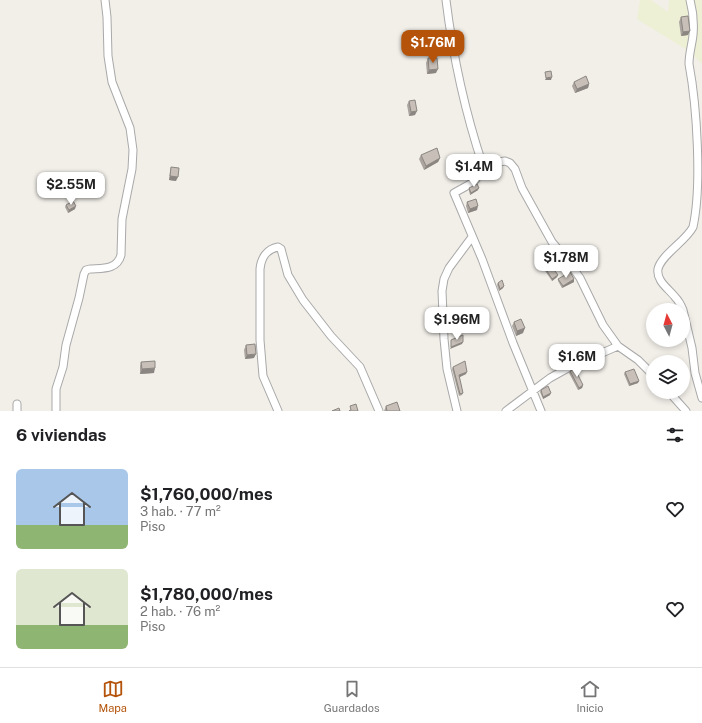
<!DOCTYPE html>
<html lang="es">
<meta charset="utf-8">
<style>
:root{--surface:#fff;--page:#f6f6f6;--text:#202124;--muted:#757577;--line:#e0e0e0;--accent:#b45309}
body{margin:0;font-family:"Public Sans",sans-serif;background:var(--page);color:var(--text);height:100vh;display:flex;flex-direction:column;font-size:15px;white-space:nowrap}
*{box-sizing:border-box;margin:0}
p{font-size:13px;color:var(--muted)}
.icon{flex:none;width:22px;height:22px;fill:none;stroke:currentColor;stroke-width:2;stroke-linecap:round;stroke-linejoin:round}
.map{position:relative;height:411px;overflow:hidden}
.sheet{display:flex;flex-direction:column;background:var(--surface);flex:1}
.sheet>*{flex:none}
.needle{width:26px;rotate:354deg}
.tools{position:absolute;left:646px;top:303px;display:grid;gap:8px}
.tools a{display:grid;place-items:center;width:44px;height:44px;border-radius:50%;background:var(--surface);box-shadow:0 2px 6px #0003;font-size:20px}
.price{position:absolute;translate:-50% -34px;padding:0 9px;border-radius:8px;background:#fff;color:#222;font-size:13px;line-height:26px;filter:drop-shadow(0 1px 2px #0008)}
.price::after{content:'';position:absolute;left:50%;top:24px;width:12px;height:9px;margin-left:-6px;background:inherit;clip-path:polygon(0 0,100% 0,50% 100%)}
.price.current{background:var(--accent);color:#fff}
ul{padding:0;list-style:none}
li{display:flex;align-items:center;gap:12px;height:100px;padding:0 16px}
li span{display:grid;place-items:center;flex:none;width:112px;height:80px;border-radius:6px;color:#555}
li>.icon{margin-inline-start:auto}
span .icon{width:48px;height:48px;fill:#fffc;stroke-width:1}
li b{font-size:17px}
h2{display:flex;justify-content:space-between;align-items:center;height:48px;padding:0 16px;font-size:17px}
.tabs{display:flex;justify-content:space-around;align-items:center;height:56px;border-top:1px solid var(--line);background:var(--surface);font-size:11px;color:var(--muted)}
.tabs a{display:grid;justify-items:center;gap:2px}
.tabs .current{color:var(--accent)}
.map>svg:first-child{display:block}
.farmland{fill:#eef0d5}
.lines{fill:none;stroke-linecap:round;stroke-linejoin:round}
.street-casing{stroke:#a9a9a9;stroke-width:9}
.street{stroke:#fff;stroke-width:7}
.wall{fill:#aba49e}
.shaded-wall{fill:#8b8681}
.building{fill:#c7bfb8;stroke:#8b8681}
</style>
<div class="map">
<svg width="702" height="411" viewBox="0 0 702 411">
<rect width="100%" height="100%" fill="#f2efe9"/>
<path class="farmland" d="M 640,0 L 651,0 L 668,12 L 669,0 L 702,0 L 702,64 L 690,52 L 637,19 Z"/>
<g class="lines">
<defs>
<path id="street" d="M 446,0 C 453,57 465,112 483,166
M 683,310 C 681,305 679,301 675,297 C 669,289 656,281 658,269 C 661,255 686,241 693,227 C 702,186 697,107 689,64 C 689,53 692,45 693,35 C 694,24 693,11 690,0
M 683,310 L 692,348 L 695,373 L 702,398
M 669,392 L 686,411
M 17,404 L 17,411
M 56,411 L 56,389 L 63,367 L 66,345 L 79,298 L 84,274 L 86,270 L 90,269 C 102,268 117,270 121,255 L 122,219 L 132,169 L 133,150 L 130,128 L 112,82 L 108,56 L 107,17 L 105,0
M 278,411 L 263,376 L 260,340 L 260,269 C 261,258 267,249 278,247 L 281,249 L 288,275 L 303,300 L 331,336 L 360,367 L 379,411
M 457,411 L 447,369 L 444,339 L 442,291 L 444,279 L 449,268 L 472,237
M 506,411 L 550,378 L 568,368 L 618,346
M 541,411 L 513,343 L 482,259 L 454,193 L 472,183 L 476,179 L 483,166 L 488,164 L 505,161 L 510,163 L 515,169 L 522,188 L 552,242 L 568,261 L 580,278 L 603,325 L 618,346 L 638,360 L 653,375"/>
</defs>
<use href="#street" class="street-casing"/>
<use href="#street" class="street"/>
</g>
<path class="wall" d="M 681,17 L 688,35 L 681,36 L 679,22 Z
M 428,58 L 436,73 L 427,74 L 426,63 Z
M 574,82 L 589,84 L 588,88 L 575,93 L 572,86 Z
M 409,101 L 415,115 L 409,116 L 407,105 Z
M 421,155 L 440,158 L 438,162 L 424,170 L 419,159 Z
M 171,167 L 176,181 L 169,180 L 170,172 Z
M 469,188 L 478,190 L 470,195 L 469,191 Z
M 467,202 L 477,210 L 468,213 L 466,206 Z
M 66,205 L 75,209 L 68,213 L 65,207 Z
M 562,260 L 561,263 L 553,268 L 558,275 L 557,277 L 552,281 L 541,265 L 542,263 Z
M 558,279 L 574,282 L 562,288 L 558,281 Z
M 498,283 L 504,286 L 503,288 L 499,291 L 497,285 Z
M 514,322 L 523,333 L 516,336 L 512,326 Z
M 246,345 L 254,358 L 245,359 L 244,350 Z
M 141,362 L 154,373 L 140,374 L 140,366 Z
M 453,367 L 466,374 L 459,377 L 463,393 L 462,395 L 459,396 L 452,369 Z
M 570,371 L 583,385 L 582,388 L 578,390 L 569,373 Z
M 625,372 L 638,383 L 629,386 L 624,374 Z
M 541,390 L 550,395 L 543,399 L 540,392 Z
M 386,406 L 400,411 L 384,411 Z"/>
<path class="shaded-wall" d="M 690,31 L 688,35 L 681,36 L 683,32 Z
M 438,69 L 436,73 L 427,74 L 429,70 Z
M 552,77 L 551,80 L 545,80 L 546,78 Z
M 589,84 L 588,88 L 575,93 L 577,89 Z
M 417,111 L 415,115 L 409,116 L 411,112 Z
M 440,158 L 438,162 L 424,170 L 426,166 Z
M 170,176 L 178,177 L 176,181 L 169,180 Z
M 479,188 L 478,190 L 470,195 L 471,193 Z
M 76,206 L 75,209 L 68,213 L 69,210 Z
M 478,206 L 477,210 L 468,213 L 470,209 Z
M 562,260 L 561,263 L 551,269 L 552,267 Z
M 558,275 L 557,277 L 552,281 L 552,279 Z
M 574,279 L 574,282 L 562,288 L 563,286 Z
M 504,286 L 503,288 L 499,291 L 500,289 Z
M 525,328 L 523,333 L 516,336 L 517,331 Z
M 463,342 L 462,344 L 450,349 L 451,347 Z
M 256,354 L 254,358 L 245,359 L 247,355 Z
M 155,368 L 154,373 L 140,374 L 142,369 Z
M 467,372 L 466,374 L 458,378 L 459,375 Z
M 639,381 L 638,383 L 629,386 L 630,384 Z
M 583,385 L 582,388 L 578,390 L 579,388 Z
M 551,393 L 550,395 L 543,399 L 543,397 Z"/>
<path class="building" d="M 688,16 L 690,31 L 683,32 L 681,17 Z
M 428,58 L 437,58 L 438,69 L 429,70 Z
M 551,71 L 552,77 L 546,78 L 545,72 Z
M 586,76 L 589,84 L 577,89 L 574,82 Z
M 415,100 L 417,111 L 411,112 L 409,101 Z
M 437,148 L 440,158 L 426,166 L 421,155 Z
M 171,167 L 179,168 L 178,177 L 170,176 Z
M 477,184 L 479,188 L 471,193 L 469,188 Z
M 476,199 L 478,206 L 470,209 L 467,202 Z
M 73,201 L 76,206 L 69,210 L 66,205 Z
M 557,253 L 562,260 L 552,267 L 558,275 L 552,279 L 542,263 Z
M 570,272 L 574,279 L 563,286 L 558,279 Z
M 502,280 L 504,286 L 500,289 L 498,283 Z
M 521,319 L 525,328 L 517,331 L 514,322 Z
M 463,335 L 463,342 L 451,347 L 451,340 Z
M 255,344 L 256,354 L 247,355 L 246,345 Z
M 155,361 L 155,368 L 142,369 L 141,362 Z
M 465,361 L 467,372 L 459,375 L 463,393 L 460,394 L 453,367 Z
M 575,369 L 583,385 L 579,388 L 570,371 Z
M 634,369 L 639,381 L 630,384 L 625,372 Z
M 548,386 L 551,393 L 543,397 L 541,390 Z
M 397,402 L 400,411 L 387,411 L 386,406 Z
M 356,404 L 358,411 L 349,411 L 351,410 L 350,406 Z
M 339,408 L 340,411 L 332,411 Z"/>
</svg>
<div class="tools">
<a><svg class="needle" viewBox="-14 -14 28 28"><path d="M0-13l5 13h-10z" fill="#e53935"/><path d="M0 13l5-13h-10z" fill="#757577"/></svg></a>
<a><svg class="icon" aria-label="layers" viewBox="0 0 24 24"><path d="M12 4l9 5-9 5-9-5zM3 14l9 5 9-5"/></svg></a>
</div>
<b class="price current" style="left:433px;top:64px">$1.76M</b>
<b class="price" style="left:474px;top:188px">$1.4M</b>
<b class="price" style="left:71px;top:206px">$2.55M</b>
<b class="price" style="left:566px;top:279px">$1.78M</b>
<b class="price" style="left:457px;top:341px">$1.96M</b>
<b class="price" style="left:577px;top:378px">$1.6M</b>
</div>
<section class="sheet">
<h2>6 viviendas<svg class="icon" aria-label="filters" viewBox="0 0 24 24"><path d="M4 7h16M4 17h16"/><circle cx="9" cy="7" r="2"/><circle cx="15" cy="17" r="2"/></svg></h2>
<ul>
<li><span style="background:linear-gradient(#a9c7e8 70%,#8fb573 0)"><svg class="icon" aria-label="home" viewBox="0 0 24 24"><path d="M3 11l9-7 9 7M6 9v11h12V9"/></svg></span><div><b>$1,760,000/mes</b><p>3 hab. · 77 m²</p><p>Piso</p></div><svg class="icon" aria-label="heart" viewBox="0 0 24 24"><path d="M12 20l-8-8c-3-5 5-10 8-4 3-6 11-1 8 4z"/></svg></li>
<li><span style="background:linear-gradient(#dfe7d0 70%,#8fb573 0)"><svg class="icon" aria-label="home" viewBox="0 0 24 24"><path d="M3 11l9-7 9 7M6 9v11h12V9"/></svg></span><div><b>$1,780,000/mes</b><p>2 hab. · 76 m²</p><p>Piso</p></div><svg class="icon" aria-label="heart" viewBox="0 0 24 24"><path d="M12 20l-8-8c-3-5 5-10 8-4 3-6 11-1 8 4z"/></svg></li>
</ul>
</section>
<nav class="tabs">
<a class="current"><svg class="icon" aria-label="map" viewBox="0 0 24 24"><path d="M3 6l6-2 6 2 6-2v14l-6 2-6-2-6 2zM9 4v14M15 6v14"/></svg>Mapa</a>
<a><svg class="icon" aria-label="saved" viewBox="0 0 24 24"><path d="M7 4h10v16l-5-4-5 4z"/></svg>Guardados</a>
<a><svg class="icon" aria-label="home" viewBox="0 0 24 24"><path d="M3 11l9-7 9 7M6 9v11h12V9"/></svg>Inicio</a>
</nav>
